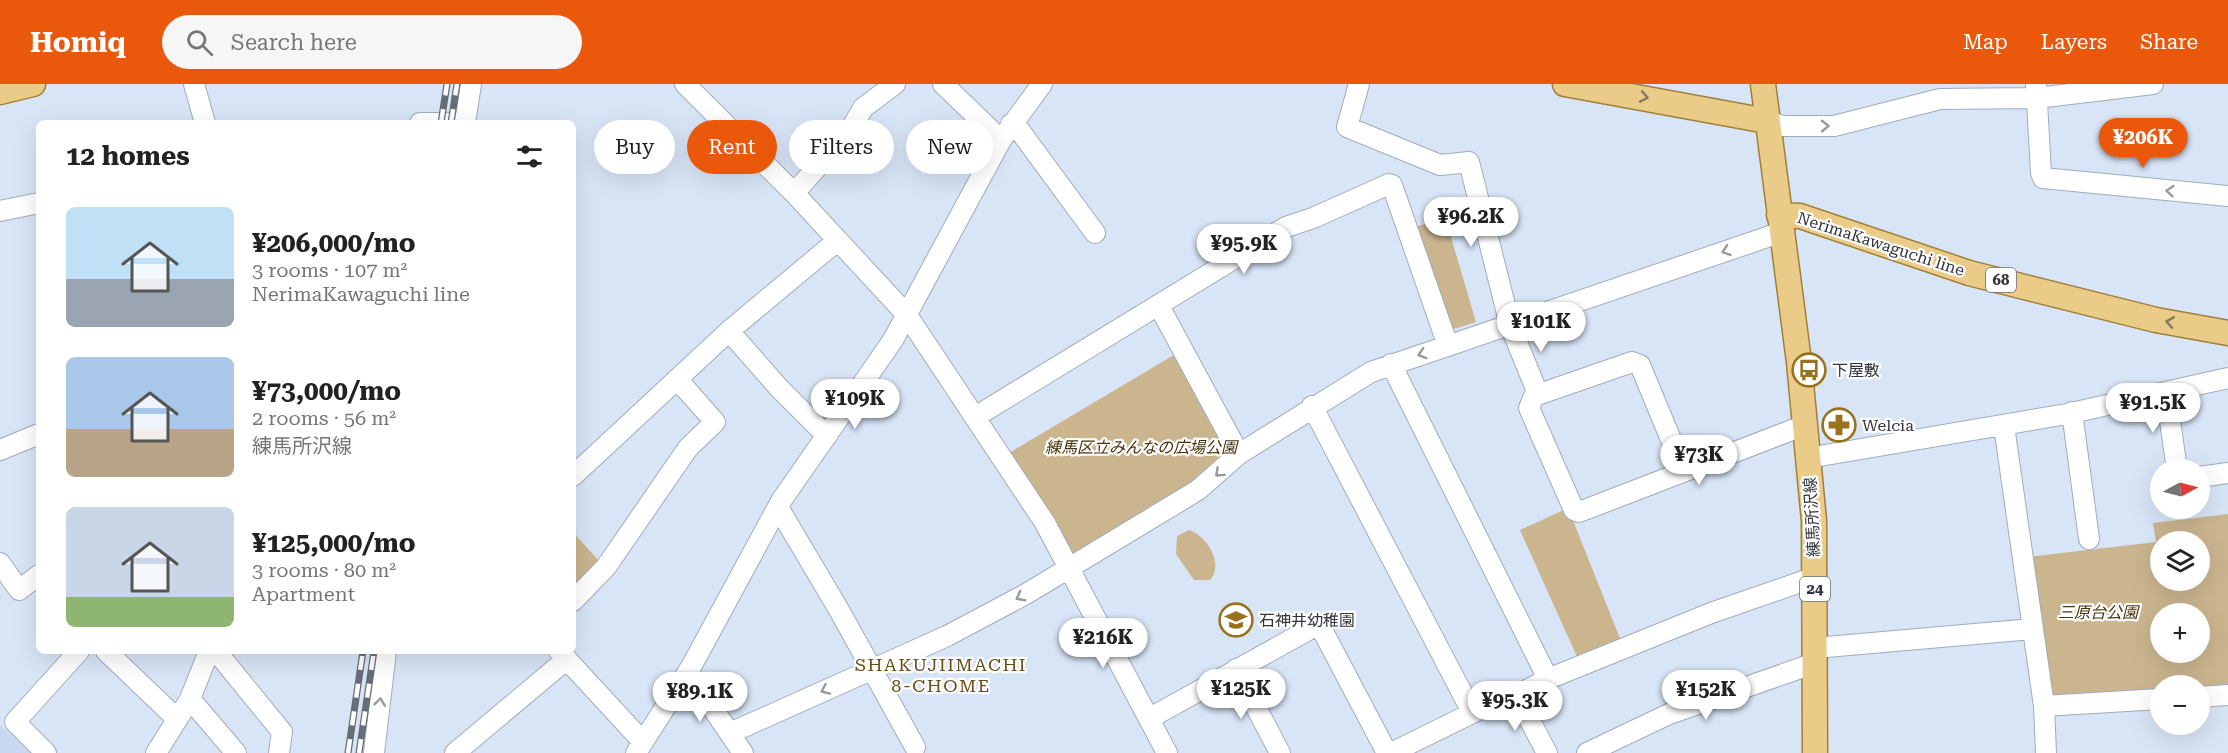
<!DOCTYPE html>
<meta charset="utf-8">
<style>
:root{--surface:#fff;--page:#f6f6f6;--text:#222;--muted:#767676;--accent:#ea580c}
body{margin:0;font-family:"Roboto Serif","Noto Sans JP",serif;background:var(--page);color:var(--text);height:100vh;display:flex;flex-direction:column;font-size:22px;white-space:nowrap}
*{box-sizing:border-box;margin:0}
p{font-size:20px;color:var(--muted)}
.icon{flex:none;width:33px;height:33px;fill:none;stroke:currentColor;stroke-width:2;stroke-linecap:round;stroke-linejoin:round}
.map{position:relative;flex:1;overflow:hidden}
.panel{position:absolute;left:36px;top:36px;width:540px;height:534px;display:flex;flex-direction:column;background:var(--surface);border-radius:9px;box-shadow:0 6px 24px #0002}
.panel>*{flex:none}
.guide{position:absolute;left:594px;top:36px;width:570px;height:54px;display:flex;gap:12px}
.needle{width:39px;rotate:83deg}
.controls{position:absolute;left:2150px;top:375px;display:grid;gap:12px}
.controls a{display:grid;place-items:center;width:60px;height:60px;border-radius:50%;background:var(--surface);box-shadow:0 6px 24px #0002;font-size:30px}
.price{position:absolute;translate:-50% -51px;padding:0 14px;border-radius:21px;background:#fff;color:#222;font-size:20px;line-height:39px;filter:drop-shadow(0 2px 3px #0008)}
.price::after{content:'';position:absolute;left:50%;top:36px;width:18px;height:14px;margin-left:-9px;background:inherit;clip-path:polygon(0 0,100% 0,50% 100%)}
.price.active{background:var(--accent);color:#fff}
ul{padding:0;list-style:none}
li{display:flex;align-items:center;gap:18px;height:150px;padding:0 30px}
li span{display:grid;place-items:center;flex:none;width:168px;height:120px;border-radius:9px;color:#555}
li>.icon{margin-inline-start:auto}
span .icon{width:72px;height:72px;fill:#fffc;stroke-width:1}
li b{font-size:26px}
h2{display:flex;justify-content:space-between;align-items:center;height:72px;padding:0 30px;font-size:26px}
.pill{padding:0 21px;border-radius:27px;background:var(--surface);box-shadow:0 6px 24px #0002;font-size:21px;line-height:54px}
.pill.active{background:var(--accent);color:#fff}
header{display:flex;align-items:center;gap:36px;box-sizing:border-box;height:84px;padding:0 30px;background:var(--accent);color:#fff}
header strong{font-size:28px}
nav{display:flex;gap:33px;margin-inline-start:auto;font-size:21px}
.search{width:420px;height:54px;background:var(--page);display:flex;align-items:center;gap:15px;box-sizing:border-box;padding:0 21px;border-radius:33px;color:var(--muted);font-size:22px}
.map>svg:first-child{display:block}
.built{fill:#c7d8ef}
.green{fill:#cbb58f;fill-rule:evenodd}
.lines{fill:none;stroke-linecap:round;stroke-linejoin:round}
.minor-casing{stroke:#9facbc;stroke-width:22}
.major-casing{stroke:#a08039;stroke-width:27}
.minor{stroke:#fff;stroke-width:20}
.major{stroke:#ebcb88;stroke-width:24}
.rail-casing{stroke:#656d77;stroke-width:7}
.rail{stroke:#fff;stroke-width:4.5;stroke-dasharray:14;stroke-linecap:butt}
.oneway{stroke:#84785e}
.oneway2{stroke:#979a9d}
.labels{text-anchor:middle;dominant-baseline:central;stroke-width:4.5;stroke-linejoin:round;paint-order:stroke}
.shield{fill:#fff;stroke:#6d7276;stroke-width:1.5}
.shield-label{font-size:15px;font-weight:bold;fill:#2f353b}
.street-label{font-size:16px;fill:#2f353b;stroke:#fff}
.poi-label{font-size:16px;fill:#2f353b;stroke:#fff;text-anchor:start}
.park-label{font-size:16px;font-style:italic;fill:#463309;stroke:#fff}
.neighbourhood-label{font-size:18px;letter-spacing:1.5px;fill:#684d15;stroke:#fff}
</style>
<header>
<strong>Homiq</strong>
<div class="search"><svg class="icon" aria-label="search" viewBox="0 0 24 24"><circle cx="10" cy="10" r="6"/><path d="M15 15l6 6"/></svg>Search here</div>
<nav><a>Map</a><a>Layers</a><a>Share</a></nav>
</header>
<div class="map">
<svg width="2228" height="669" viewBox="0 0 2228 669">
<rect width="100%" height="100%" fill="#d8e5f7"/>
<path class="built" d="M 0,641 L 31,669 L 0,669 Z"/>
<path class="green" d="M 1445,133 L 1476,238 L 1451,246 L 1413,144 Z
M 1179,268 L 1233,365 L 1215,385 L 1082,470 L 1071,468 L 1009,369 Z
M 1568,424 L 1621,557 L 1578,575 L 1520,446 Z
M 2228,430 L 2228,607 L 2199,608 L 2199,602 L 2160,602 L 2160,610 L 2049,616 L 2028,473 L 2156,458 L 2153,439 ZM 2160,458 L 2199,458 L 2199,496 L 2160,496 ZM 2160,530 L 2199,530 L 2199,568 L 2160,568 Z
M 1189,446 C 1208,452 1224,481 1210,496 L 1194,496 L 1176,470 L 1177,452 Z
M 573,448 L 600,478 L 573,508 Z"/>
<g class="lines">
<defs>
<path id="minor" d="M 194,0 L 205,39
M 685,0 L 794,109 L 907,231 L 1045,439 L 1167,669
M 943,0 L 1001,56
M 1359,0 L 1347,43 L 1440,81 L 1469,78 L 1510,241 L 1538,310
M 2036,0 L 2041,89 L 2043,94 L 2228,112
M 1767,37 L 1783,42 L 1834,42 L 1940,15 L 2037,14 L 2153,0
M 420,39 L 466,39
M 465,39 L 471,0
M 1011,40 L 1020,47 L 1095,149
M 794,109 L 849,48 L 863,24 L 895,0
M 0,127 L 39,119
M 1159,222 L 1239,370
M 729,247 L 779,304 L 827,352
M 1391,280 L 1548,595
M 2166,309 L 2177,386
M 1312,322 L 1472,628
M 2072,328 L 2089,455
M 975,333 L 1286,143 L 1313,134 L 1389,100 L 1392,101 L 1448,262
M 2004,342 L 2044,622 L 2046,669
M 0,366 L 39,350
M 1808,374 L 2067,330 L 2228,294
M 1684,387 L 1640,281 L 1632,278 L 1534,312 L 1529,324 L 1574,426 L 1579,428 L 1805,341
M 573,392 L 729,247 L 837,157
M 2199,393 L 2228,389
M 778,423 L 839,526 L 915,663
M 0,479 L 19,506 L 39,491
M 573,517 L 606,483 L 688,364 L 715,338 L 685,304 L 675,297
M 1815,564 L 2032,545
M 106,567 L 177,635
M 216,567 L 282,648 L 279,669
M 559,567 L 643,658
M 1236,585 L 1280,669
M 688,588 L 743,669
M 1516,610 L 1547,669
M 2199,613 L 2228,611
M 190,615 L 236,669
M 2044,622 L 2160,615
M 1150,634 L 1319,540 L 1387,669
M 730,649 L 947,552 L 1026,510 L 1198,406 L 1239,370 L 1371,288 L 1782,148
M 46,669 L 15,638 L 79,567
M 156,669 L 190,615 L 209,567
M 374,669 L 386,567
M 455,669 L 567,575
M 636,669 L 691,583 L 781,417 L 893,256 L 1001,56 L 1042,0
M 1391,669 L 1509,611 L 1523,608 L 1548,595 L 1711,529 L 1815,493
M 1587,669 L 1669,630 L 1815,579"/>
<path id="major" d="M 1565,0 L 1767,37
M 1763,0 L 1799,278 L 1814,437 L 1815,669
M 0,8 L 33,0
M 1779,131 L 1800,132 L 1969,189 L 2156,236 L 2228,249"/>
</defs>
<use href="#minor" class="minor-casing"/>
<use href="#major" class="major-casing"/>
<use href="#minor" class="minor"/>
<use href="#major" class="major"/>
<defs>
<path id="rail" d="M 441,39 L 447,0
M 451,39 L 457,0
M 348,669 L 363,567
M 359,669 L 374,567"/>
</defs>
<use href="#rail" class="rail-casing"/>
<use href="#rail" class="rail"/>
</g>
<defs><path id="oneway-chevron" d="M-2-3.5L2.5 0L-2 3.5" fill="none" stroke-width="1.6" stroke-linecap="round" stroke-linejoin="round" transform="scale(1.5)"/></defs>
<g class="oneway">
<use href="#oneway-chevron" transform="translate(1644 13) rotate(11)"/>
<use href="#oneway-chevron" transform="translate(2170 238) rotate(-170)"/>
</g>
<g class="oneway2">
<use href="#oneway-chevron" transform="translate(1825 42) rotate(-1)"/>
<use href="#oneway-chevron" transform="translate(2170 107) rotate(-175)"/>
<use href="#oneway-chevron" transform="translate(1726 167) rotate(161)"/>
<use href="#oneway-chevron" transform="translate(1422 270) rotate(162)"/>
<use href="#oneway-chevron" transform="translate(1219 389) rotate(138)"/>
<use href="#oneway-chevron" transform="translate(1020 513) rotate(152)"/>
<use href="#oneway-chevron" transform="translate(825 606) rotate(156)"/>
<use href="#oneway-chevron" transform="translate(380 618) rotate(-83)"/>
</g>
<defs>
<symbol id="bus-ring" viewBox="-11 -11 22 22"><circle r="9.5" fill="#fff" stroke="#99721e" stroke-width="1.5"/><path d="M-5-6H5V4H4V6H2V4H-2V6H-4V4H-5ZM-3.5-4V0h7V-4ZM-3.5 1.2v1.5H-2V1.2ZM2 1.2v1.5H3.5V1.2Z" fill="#99721e"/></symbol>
<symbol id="pharmacy-ring" viewBox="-11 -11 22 22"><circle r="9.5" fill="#fff" stroke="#99721e" stroke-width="1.5"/><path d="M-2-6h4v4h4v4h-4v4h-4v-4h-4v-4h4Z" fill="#99721e"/></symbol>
<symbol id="school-ring" viewBox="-11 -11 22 22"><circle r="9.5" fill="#fff" stroke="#99721e" stroke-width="1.5"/><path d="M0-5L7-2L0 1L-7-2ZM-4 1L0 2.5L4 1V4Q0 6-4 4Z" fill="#99721e"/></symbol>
</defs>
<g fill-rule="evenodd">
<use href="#bus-ring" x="1790" y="267" width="38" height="38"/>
<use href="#pharmacy-ring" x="1820" y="322" width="38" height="38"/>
<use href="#school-ring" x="1217" y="517" width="38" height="38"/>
</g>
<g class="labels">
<g class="shield">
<rect x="1986" y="184" width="30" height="24" rx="4.5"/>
<rect x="1800" y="493" width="30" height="24" rx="4.5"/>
</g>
<g class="shield-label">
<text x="2001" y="196">68</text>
<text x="1815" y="505">24</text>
</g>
<g class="street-label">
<text transform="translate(1881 160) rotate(18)">NerimaKawaguchi line</text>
<text transform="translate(1812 433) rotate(-93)">練馬所沢線</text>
</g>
<g class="poi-label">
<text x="1832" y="286">下屋敷</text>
<text x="1862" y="341">Welcia</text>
<text x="1259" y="536">石神井幼稚園</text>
</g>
<g class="park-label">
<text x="1141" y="363">練馬区立みんなの広場公園</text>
<text x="2098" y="528">三原台公園</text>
</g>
<g class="neighbourhood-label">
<text x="941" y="580">SHAKUJIIMACHI<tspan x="941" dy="21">8-CHOME</tspan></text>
</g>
</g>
</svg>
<div class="controls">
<a><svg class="needle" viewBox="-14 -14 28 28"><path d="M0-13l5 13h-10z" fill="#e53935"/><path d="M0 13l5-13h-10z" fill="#767676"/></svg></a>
<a><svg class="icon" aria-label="layers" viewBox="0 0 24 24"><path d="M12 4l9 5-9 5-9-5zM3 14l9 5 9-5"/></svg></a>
<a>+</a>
<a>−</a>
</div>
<b class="price active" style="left:2143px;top:85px">¥206K</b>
<b class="price" style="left:1471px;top:164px">¥96.2K</b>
<b class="price" style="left:1244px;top:191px">¥95.9K</b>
<b class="price" style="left:1541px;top:269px">¥101K</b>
<b class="price" style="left:855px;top:346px">¥109K</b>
<b class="price" style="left:2153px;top:350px">¥91.5K</b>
<b class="price" style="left:1699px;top:402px">¥73K</b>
<b class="price" style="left:1103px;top:585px">¥216K</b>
<b class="price" style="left:1241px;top:636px">¥125K</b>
<b class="price" style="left:1706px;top:637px">¥152K</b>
<b class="price" style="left:700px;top:639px">¥89.1K</b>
<b class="price" style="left:1515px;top:648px">¥95.3K</b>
<div class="guide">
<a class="pill">Buy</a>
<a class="pill active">Rent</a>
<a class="pill">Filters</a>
<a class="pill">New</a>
</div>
<section class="panel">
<h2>12 homes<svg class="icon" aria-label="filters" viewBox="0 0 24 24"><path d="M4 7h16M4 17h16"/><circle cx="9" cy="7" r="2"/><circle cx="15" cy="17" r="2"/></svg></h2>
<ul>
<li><span style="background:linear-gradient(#bfe0f5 60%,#9aa5b1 0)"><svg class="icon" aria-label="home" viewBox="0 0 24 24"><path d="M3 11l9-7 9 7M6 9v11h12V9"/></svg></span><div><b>¥206,000/mo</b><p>3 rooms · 107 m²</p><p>NerimaKawaguchi line</p></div></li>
<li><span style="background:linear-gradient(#a9c7e8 60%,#b9a48a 0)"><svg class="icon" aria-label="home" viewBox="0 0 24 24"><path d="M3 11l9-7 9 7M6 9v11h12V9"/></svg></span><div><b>¥73,000/mo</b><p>2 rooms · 56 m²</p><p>練馬所沢線</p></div></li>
<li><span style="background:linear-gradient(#c9d6e8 75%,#8fb573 0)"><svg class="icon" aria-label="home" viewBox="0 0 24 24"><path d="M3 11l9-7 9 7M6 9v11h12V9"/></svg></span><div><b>¥125,000/mo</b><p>3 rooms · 80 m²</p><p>Apartment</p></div></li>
</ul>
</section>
</div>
